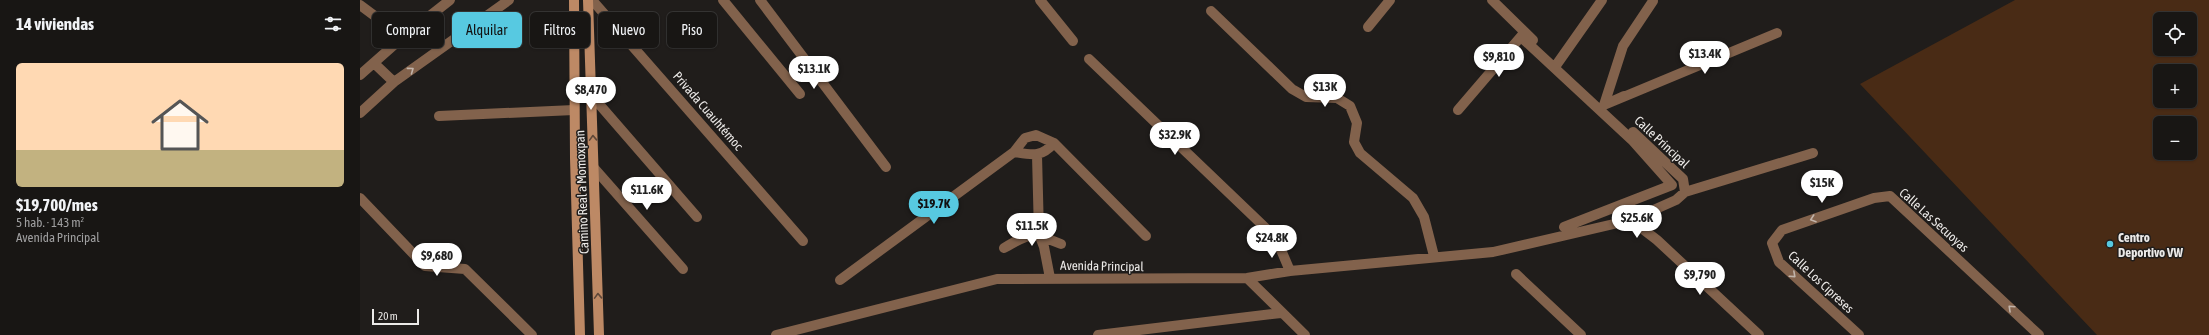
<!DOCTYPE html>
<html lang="es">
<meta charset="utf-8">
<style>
:root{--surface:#181614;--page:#252322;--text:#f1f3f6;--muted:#9f9fa0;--line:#363534;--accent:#57c9e1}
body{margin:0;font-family:"Asap Condensed",sans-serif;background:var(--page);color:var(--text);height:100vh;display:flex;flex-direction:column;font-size:15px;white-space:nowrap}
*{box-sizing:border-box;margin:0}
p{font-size:13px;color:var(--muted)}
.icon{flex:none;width:22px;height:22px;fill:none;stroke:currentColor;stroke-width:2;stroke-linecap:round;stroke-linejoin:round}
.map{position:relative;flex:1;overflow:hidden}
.sheet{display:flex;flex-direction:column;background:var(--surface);width:360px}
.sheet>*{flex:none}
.top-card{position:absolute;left:12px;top:12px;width:380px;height:36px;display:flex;gap:8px}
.buttons{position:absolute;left:1793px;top:12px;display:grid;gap:8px}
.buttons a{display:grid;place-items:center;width:44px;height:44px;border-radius:6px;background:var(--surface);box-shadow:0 1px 3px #0004,0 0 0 1px var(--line);font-size:20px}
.scale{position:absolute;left:12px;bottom:10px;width:47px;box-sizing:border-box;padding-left:4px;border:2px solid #eceae8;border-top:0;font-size:11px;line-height:14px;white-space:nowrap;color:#eceae8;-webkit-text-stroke:3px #201d1b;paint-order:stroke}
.price{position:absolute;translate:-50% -34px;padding:0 9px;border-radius:14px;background:#fff;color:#222;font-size:13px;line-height:26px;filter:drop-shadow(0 1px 2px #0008)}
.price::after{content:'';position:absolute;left:50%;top:24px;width:12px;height:9px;margin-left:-6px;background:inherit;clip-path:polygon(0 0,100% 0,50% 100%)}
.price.active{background:var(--accent);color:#111}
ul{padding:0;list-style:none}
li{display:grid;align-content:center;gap:8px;height:212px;padding:0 16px}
li span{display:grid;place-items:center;height:124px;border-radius:6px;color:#555}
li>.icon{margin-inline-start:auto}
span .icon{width:72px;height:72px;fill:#fffc;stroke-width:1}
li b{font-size:17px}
h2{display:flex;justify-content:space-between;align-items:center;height:48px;padding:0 16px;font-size:17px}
.tag{padding:0 14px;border-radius:6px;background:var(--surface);box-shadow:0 1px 3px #0004,0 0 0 1px var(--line);font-size:14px;line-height:36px}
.tag.active{background:var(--accent);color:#111}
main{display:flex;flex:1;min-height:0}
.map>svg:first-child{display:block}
.green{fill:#492b15;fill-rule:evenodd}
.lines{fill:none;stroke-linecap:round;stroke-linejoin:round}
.street{stroke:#82624c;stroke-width:10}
.secondary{stroke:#bd8965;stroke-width:10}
.oneway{stroke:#c2b4aa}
.oneway2{stroke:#5f4839}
.poi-dot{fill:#57c9e1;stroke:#201d1b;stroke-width:1.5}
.labels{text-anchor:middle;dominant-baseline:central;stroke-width:3;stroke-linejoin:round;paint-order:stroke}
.street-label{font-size:13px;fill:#eceae8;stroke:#201d1b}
.poi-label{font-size:13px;font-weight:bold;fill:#eceae8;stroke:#201d1b;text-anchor:start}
</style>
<main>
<section class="sheet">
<h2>14 viviendas<svg class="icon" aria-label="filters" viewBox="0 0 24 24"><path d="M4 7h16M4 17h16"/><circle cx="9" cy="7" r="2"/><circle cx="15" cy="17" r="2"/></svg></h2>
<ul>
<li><span style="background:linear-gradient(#ffd9b3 70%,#c2b280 0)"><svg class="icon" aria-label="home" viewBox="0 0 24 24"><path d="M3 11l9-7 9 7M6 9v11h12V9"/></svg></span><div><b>$19,700/mes</b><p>5 hab. · 143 m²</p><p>Avenida Principal</p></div></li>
</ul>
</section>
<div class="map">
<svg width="1849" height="335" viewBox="0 0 1849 335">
<rect width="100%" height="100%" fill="#201d1b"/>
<path class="green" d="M 1655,0 L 1849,0 L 1849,335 L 1737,335 L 1500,84 ZM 1800,19 L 1830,19 L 1830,49 L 1800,49 ZM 1800,71 L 1830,71 L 1830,101 L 1800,101 ZM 1800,123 L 1830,123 L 1830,153 L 1800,153 Z"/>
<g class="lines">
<path class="street" d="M 232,0 L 443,241
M 363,0 L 440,94
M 400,0 L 526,167
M 680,0 L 713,41
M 1132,0 L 1173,40
M 0,5 L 43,37
M 851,11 L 932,89 L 946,97 L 977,98 L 990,106 L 997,123 L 994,142 L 1000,153 L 1053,198 L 1064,217 L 1074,256
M 1008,27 L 1030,0
M 1161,37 L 1272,140 L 1312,185 L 1204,227
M 729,59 L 916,238 L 930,271
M 14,63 L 34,82
M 1197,64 L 1242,0
M 0,75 L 43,37 L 90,0
M 232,96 L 337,217
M 1264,96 L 1244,105 L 1417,33
M 1244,105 L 1263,46 L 1293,1
M 1098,110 L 1164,33
M 0,113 L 34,82 L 149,0
M 79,116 L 214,110
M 1273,132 L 1323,179 L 1325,192
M 676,135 L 694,143 C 681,158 672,155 654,152 L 665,138 Z
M 694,143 L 786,236
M 677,155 L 679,234 L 684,247 L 690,278
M 234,168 L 323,269
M 0,198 L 65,266 L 105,269 L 172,335
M 1271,220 L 1297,240 L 1399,335
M 644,248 C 670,233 672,232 701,244
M 1156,274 L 1221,335
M 887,278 L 945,335
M 480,280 L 654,152
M 416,335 L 637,279 L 887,278 L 930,271 L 1133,252 L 1271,220 L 1316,200 L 1325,192 L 1453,153
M 738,335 L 921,313
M 1499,335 L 1419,262 L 1412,243 L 1422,230 L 1514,198 L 1530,196 L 1679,335"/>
<path class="secondary" d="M 214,0 L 215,158 L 220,335
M 228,0 L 239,335"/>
</g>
<defs><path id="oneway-chevron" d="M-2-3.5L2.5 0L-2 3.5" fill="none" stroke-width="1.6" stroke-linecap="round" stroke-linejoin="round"/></defs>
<g class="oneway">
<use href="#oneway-chevron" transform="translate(51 70) rotate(-36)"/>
<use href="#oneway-chevron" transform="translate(1453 219) rotate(161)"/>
<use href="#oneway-chevron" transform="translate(1433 275) rotate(42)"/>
<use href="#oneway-chevron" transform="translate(1651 308) rotate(-137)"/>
</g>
<g class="oneway2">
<use href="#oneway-chevron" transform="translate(233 138) rotate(-92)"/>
<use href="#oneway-chevron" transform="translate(238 296) rotate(-92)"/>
</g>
<circle class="poi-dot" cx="1750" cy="244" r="4"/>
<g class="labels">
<g class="street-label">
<text transform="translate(348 111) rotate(49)">Privada Cuauhtémoc</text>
<text transform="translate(1302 142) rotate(43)">Calle Principal</text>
<text transform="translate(222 192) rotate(-92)">Camino Real a Momoxpan</text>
<text transform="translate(1574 220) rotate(42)">Calle Las Secuoyas</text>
<text transform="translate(742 266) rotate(1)">Avenida Principal</text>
<text transform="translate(1461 282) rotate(43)">Calle Los Cipreses</text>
</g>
<g class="poi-label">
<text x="1758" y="237">Centro<tspan x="1758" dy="15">Deportivo VW</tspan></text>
</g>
</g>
</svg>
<div class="buttons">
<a><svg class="icon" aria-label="locate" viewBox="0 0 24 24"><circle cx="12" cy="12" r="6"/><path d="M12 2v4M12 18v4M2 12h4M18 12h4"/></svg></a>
<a>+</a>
<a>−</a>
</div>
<div class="scale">20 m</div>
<b class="price" style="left:1345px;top:75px">$13.4K</b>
<b class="price" style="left:1139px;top:78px">$9,810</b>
<b class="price" style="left:454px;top:90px">$13.1K</b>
<b class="price" style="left:965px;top:108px">$13K</b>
<b class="price" style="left:231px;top:111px">$8,470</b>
<b class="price" style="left:815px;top:156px">$32.9K</b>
<b class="price" style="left:1462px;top:204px">$15K</b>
<b class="price" style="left:287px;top:211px">$11.6K</b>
<b class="price active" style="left:574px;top:225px">$19.7K</b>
<b class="price" style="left:1277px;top:239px">$25.6K</b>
<b class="price" style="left:672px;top:247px">$11.5K</b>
<b class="price" style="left:912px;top:259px">$24.8K</b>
<b class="price" style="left:77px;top:277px">$9,680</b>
<b class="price" style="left:1340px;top:296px">$9,790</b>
<div class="top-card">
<a class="tag">Comprar</a>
<a class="tag active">Alquilar</a>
<a class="tag">Filtros</a>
<a class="tag">Nuevo</a>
<a class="tag">Piso</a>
</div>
</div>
</main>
